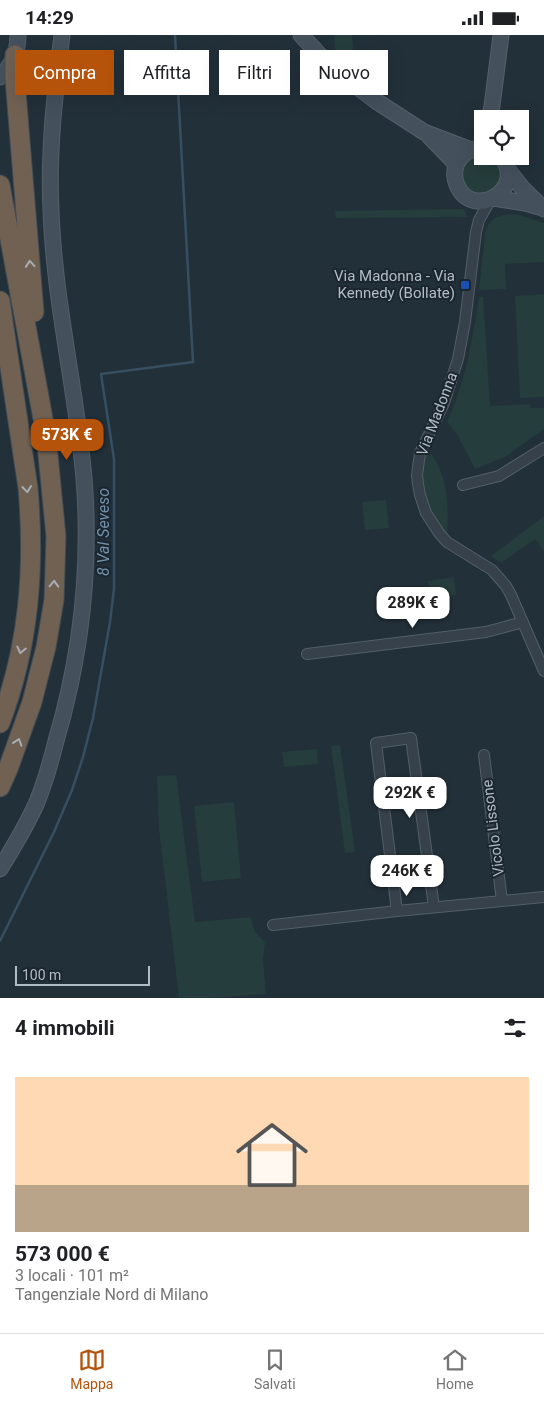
<!DOCTYPE html>
<html lang="it">
<meta charset="utf-8">
<style>
:root{--surface:#fff;--page:#f6f6f6;--text:#202124;--muted:#757577;--line:#e0e0e0;--accent:#b45309}
body{margin:0;font-family:Roboto,sans-serif;background:var(--page);color:var(--text);height:100vh;display:flex;flex-direction:column;font-size:19px;white-space:nowrap}
*{box-sizing:border-box;margin:0}
p{font-size:16px;color:var(--muted)}
.icon{flex:none;width:28px;height:28px;fill:none;stroke:currentColor;stroke-width:2;stroke-linecap:round;stroke-linejoin:round}
.map{position:relative;height:963px;overflow:hidden}
.panel{display:flex;flex-direction:column;background:var(--surface);flex:1}
.panel>*{flex:none}
.guide{position:absolute;left:15px;top:15px;width:515px;height:45px;display:flex;gap:10px}
.controls{position:absolute;left:474px;top:75px;display:grid;gap:10px}
.controls a{display:grid;place-items:center;width:55px;height:55px;border-radius:0px;background:var(--surface);box-shadow:0 5px 20px #0002;font-size:25px}
.scale{position:absolute;left:15px;bottom:12px;width:135px;box-sizing:border-box;padding-left:5px;border:2px solid #b1bcc6;border-top:0;font-size:14px;line-height:18px;white-space:nowrap;color:#b1bcc6;-webkit-text-stroke:4px #1b262f;paint-order:stroke}
.price{position:absolute;translate:-50% -42px;padding:0 11px;border-radius:10px;background:#fff;color:#222;font-size:16px;line-height:32px;filter:drop-shadow(0 1px 2px #0008)}
.price::after{content:'';position:absolute;left:50%;top:30px;width:15px;height:11px;margin-left:-8px;background:inherit;clip-path:polygon(0 0,100% 0,50% 100%)}
.price.on{background:var(--accent);color:#fff}
ul{padding:0;list-style:none}
li{display:grid;align-content:center;gap:10px;height:265px;padding:0 15px}
li+li{border-top:1px solid var(--line)}
li span{display:grid;place-items:center;height:155px;border-radius:0px;color:#555}
li>.icon{margin-inline-start:auto}
span .icon{width:90px;height:90px;fill:#fffc;stroke-width:1}
li b{font-size:21px}
h2{display:flex;justify-content:space-between;align-items:center;height:60px;padding:0 15px;font-size:21px}
.pill{padding:0 18px;border-radius:0px;background:var(--surface);box-shadow:0 5px 20px #0002;font-size:18px;line-height:45px}
.pill.on{background:var(--accent);color:#fff}
.status{display:flex;justify-content:space-between;align-items:center;height:35px;padding:0 25px;background:var(--surface);direction:ltr}
.status svg{height:14px;fill:currentColor}
.tabs{display:flex;justify-content:space-around;align-items:center;height:70px;border-top:1px solid var(--line);background:var(--surface);font-size:14px;color:var(--muted)}
.tabs a{display:grid;justify-items:center;gap:2px}
.tabs .on{color:var(--accent)}
.map>svg:first-child{display:block}
.green{fill:#253d3c}
.lines{fill:none;stroke-linecap:round;stroke-linejoin:round}
.stream{stroke:#364f61;stroke-width:2.5}
.street-casing{stroke:#545f68;stroke-width:12}
.secondary-casing{stroke:#545f68;stroke-width:17}
.highway-casing{stroke:#414c55;stroke-width:21}
.street{stroke:#36414b;stroke-width:10}
.secondary{stroke:#44515d;stroke-width:15}
.highway{stroke:#706153;stroke-width:19}
.oneway{stroke:#a7aeb5}
.transit-dot{fill:#1a4fb4;stroke:#1b262f;stroke-width:2}
.labels{text-anchor:middle;dominant-baseline:central;stroke-width:4;stroke-linejoin:round;paint-order:stroke}
.poi-label{font-size:15px;fill:#b1bcc6;stroke:#1b262f;text-anchor:end}
.street-label{font-size:15px;fill:#b1bcc6;stroke:#1b262f}
.water-label{font-size:16px;font-style:italic;fill:#7192aa;stroke:#1b262f}
</style>
<div class="status"><b>14:29</b><svg viewBox="0 0 49 12"><path d="M0 12V9h3v3zM5 12V6h3v6zM10 12V3h3v9zM15 12V0h3v12zM26 1h20v11H26zM47 4h2v5h-2z"/></svg></div>
<div class="map">
<svg width="544" height="963" viewBox="0 0 544 963">
<rect width="100%" height="100%" fill="#22303a"/>
<path class="green" d="M 334,0 L 352,0 L 354,27 L 345,27 L 335,19 Z
M 482,120 L 482,121 C 493,121 501,130 500,142 C 499,148 496,154 490,156 C 462,167 451,132 471,122 C 474,121 479,120 482,120 Z
M 464,174 L 467,182 L 336,183 L 335,176 Z
M 511,179 L 523,181 L 544,188 L 544,227 L 505,229 L 506,254 L 479,255 L 485,199 C 489,183 496,181 511,179 Z
M 544,259 L 544,362 L 520,363 L 515,261 Z
M 479,262 L 483,262 L 490,371 L 530,369 L 531,373 L 544,373 L 544,394 L 505,422 L 475,434 L 457,399 L 447,387 C 466,345 472,307 479,262 Z
M 427,414 C 448,437 449,469 447,499 C 424,476 418,445 427,414 Z
M 386,465 L 389,493 L 365,495 L 362,467 Z
M 544,481 L 544,516 L 535,504 L 501,528 L 491,521 Z
M 454,542 L 456,560 L 430,563 L 428,546 Z
M 340,710 L 355,817 L 345,818 L 331,711 Z
M 317,714 L 318,729 L 284,732 L 282,717 Z
M 176,740 L 195,887 L 251,882 C 253,894 256,900 265,907 L 263,925 L 266,959 L 211,963 L 179,963 L 159,794 L 157,741 Z
M 234,767 L 241,843 L 202,847 L 194,771 Z"/>
<g class="lines">
<path class="stream" d="M 0,906 L 54,797 L 72,755 L 83,722 L 93,683 L 110,587 L 114,554 L 114,424 L 101,339 L 193,327 L 175,0"/>
<defs>
<path id="street" d="M 491,164 L 479,185 L 476,197 L 465,287 L 458,324 L 444,368 L 420,418 L 417,440 L 418,449 L 420,460 L 426,478 L 439,498 L 447,507 L 492,535 L 506,551 L 511,560 L 544,636
M 463,450 L 499,441 L 544,413
M 307,619 L 486,597 L 523,587
M 484,720 L 502,866
M 397,876 L 376,708 L 411,703 L 434,872
M 273,890 L 397,876 L 544,862"/>
<path id="secondary" d="M 301,0 L 329,30 L 376,66 L 424,97 L 471,115
M 0,42 C 12,31 18,16 18,0
M 489,84 L 492,71 L 501,0
M 429,101 L 456,129
M 482,113 C 472,113 462,118 457,128 C 454,135 454,143 457,150 C 472,186 528,155 501,121
M 508,135 L 524,155 L 544,174
M 493,163 L 525,168 L 543,173
M 0,834 C 13,813 27,790 37,767 C 45,747 51,726 56,706 C 81,621 91,531 84,443 C 76,353 54,265 51,175 C 48,116 55,58 62,0"/>
<path id="highway" d="M 15,20 L 15,44 L 34,277
M 0,150 L 46,400 L 56,501 L 54,565 L 46,612 L 32,667 L 8,734 L 0,752
M 0,266 L 28,453 C 35,534 29,611 0,688"/>
</defs>
<use href="#street" class="street-casing"/>
<use href="#secondary" class="secondary-casing"/>
<use href="#highway" class="highway-casing"/>
<use href="#street" class="street"/>
<use href="#secondary" class="secondary"/>
<use href="#highway" class="highway"/>
</g>
<defs><path id="oneway-chevron" d="M-2-3.5L2.5 0L-2 3.5" fill="none" stroke-width="1.6" stroke-linecap="round" stroke-linejoin="round" transform="scale(1.25)"/></defs>
<g class="oneway">
<use href="#oneway-chevron" transform="translate(30 229) rotate(-95)"/>
<use href="#oneway-chevron" transform="translate(27 454) rotate(83)"/>
<use href="#oneway-chevron" transform="translate(54 549) rotate(-88)"/>
<use href="#oneway-chevron" transform="translate(21 615) rotate(103)"/>
<use href="#oneway-chevron" transform="translate(18 707) rotate(-71)"/>
</g>
<rect class="transit-dot" x="460" y="245" width="10" height="10" rx="2.5"/>
<g class="labels">
<g class="poi-label">
<text x="455" y="241">Via Madonna - Via<tspan x="455" dy="17">Kennedy (Bollate)</tspan></text>
</g>
<g class="street-label">
<text transform="translate(437 379) rotate(-69)">Via Madonna</text>
<text transform="translate(493 793) rotate(-97)">Vicolo Lissone</text>
</g>
<g class="water-label">
<text transform="translate(103 497) rotate(-90)">8 Val Seveso</text>
</g>
</g>
</svg>
<div class="controls">
<a><svg class="icon" aria-label="locate" viewBox="0 0 24 24"><circle cx="12" cy="12" r="6"/><path d="M12 2v4M12 18v4M2 12h4M18 12h4"/></svg></a>
</div>
<div class="scale">100 m</div>
<b class="price on" style="left:67px;top:426px">573K €</b>
<b class="price" style="left:413px;top:594px">289K €</b>
<b class="price" style="left:410px;top:784px">292K €</b>
<b class="price" style="left:407px;top:862px">246K €</b>
<div class="guide">
<a class="pill on">Compra</a>
<a class="pill">Affitta</a>
<a class="pill">Filtri</a>
<a class="pill">Nuovo</a>
</div>
</div>
<section class="panel">
<h2>4 immobili<svg class="icon" aria-label="filters" viewBox="0 0 24 24"><path d="M4 7h16M4 17h16"/><circle cx="9" cy="7" r="2"/><circle cx="15" cy="17" r="2"/></svg></h2>
<ul>
<li><span style="background:linear-gradient(#ffd9b3 70%,#b9a48a 0)"><svg class="icon" aria-label="home" viewBox="0 0 24 24"><path d="M3 11l9-7 9 7M6 9v11h12V9"/></svg></span><div><b>573 000 €</b><p>3 locali · 101 m²</p><p>Tangenziale Nord di Milano</p></div></li>
</ul>
</section>
<nav class="tabs">
<a class="on"><svg class="icon" aria-label="map" viewBox="0 0 24 24"><path d="M3 6l6-2 6 2 6-2v14l-6 2-6-2-6 2zM9 4v14M15 6v14"/></svg>Mappa</a>
<a><svg class="icon" aria-label="saved" viewBox="0 0 24 24"><path d="M7 4h10v16l-5-4-5 4z"/></svg>Salvati</a>
<a><svg class="icon" aria-label="home" viewBox="0 0 24 24"><path d="M3 11l9-7 9 7M6 9v11h12V9"/></svg>Home</a>
</nav>
